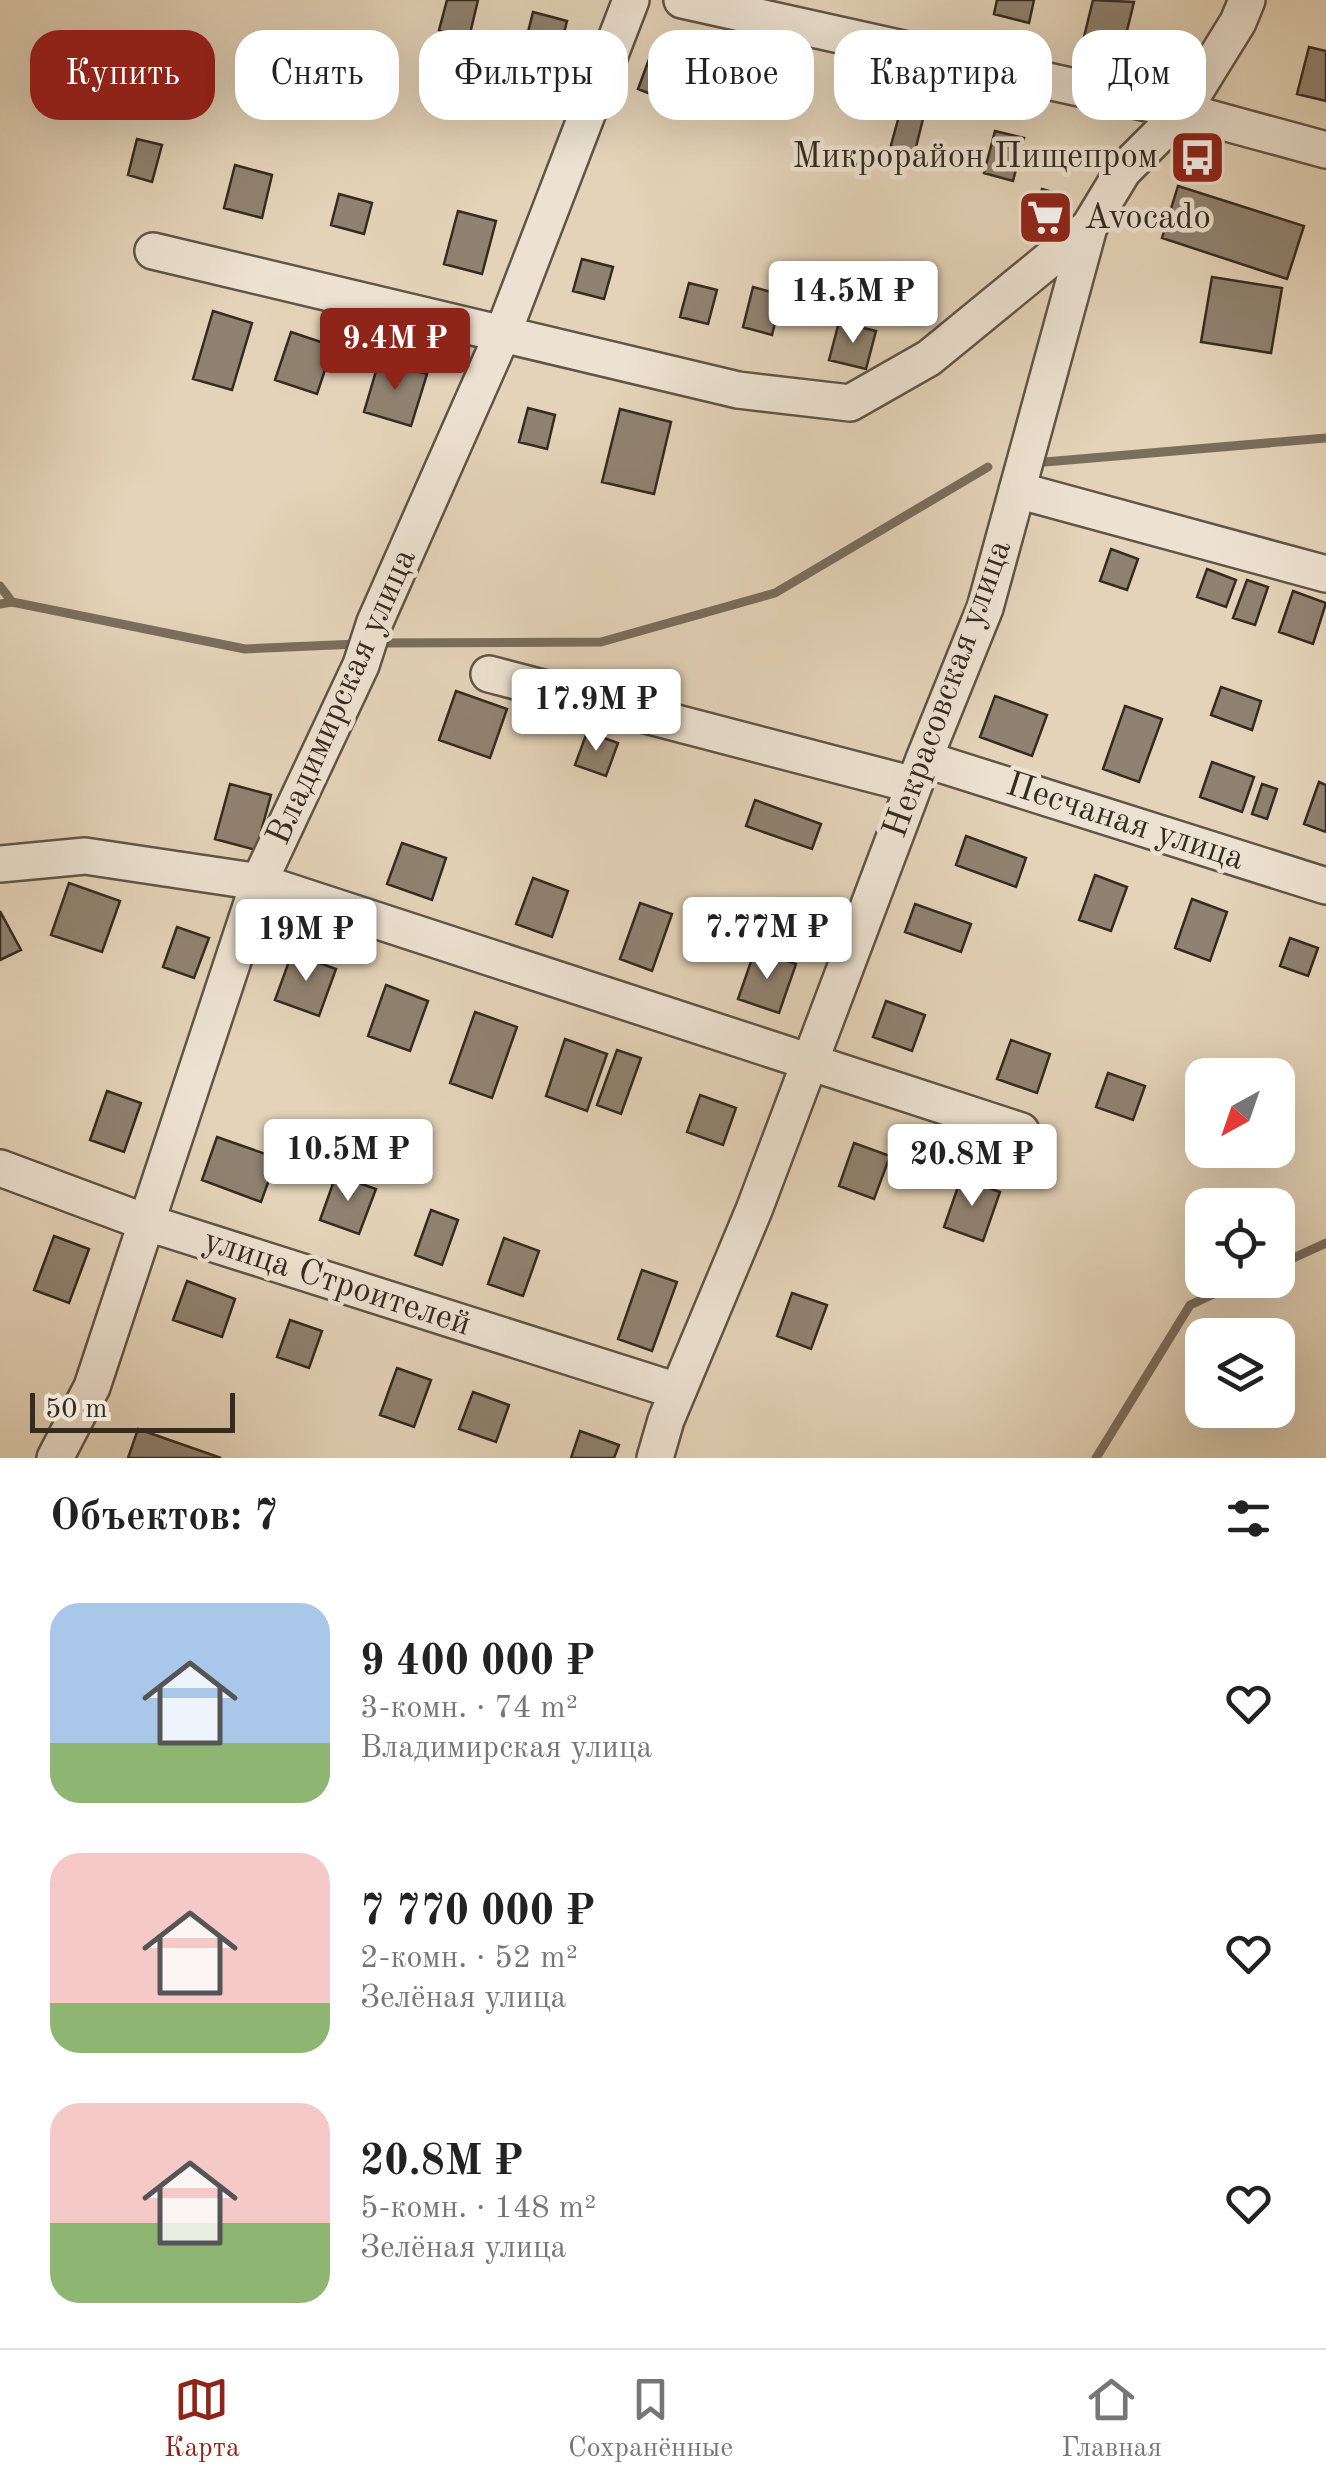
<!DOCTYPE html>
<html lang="ru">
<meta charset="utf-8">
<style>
:root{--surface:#fff;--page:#f6f6f6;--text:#222;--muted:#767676;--line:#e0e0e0;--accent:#8f2418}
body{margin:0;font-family:"Old Standard TT",serif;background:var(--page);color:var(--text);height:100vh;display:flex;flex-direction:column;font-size:38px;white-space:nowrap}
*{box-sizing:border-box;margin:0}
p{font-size:32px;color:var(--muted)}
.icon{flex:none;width:55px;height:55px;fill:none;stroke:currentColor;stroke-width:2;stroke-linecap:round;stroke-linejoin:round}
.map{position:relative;height:1458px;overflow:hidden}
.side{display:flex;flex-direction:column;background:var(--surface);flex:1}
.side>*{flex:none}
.banner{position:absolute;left:30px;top:30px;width:1268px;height:90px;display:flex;gap:20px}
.needle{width:65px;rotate:220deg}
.controls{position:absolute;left:1185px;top:1058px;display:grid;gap:20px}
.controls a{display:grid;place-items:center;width:110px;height:110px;border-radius:20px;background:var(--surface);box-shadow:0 10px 40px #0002;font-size:50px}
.scale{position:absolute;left:30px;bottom:25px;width:205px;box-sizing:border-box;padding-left:10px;border:5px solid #342b21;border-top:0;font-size:28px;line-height:35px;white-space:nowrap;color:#342b21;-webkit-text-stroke:8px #ede2d1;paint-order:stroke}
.price{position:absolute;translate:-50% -85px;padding:0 22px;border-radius:10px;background:#fff;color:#222;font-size:32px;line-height:65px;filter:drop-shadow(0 2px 5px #0008)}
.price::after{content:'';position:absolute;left:50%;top:60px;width:30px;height:22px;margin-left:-15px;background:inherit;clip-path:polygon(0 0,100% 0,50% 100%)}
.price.active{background:var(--accent);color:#fff}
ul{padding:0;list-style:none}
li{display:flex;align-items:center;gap:30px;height:250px;padding:0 50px}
li span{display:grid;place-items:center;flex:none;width:280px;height:200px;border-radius:30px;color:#555}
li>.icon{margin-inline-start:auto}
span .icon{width:120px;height:120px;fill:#fffc;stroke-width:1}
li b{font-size:42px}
h2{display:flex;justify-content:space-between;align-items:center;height:120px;padding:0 50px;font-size:42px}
.pill{padding:0 35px;border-radius:30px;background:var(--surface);box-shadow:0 10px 40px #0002;font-size:35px;line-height:90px}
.pill.active{background:var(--accent);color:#fff}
.menu{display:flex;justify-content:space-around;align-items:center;height:140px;border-top:2px solid var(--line);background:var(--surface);font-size:28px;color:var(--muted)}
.menu a{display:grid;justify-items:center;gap:5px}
.menu .active{color:var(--accent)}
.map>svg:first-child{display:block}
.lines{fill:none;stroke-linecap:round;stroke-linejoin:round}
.stream{stroke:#7a6e5d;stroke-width:9}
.building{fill:#908270;stroke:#342b21;stroke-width:2.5}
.minor-casing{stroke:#605547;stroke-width:40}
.minor{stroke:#ede2d1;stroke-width:35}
.labels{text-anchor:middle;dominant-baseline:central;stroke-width:9;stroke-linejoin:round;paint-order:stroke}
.poi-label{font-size:35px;fill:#342b21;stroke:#ede2d1;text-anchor:end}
.street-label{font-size:35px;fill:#342b21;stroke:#ede2d1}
</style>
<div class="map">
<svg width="1326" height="1458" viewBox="0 0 1326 1458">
<rect width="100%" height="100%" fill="#e4d3b8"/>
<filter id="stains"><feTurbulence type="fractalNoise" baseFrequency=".002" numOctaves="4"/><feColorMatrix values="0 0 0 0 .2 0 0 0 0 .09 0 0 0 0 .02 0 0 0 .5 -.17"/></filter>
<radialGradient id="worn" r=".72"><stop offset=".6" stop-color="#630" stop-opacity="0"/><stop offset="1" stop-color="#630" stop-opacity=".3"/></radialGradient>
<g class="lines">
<path class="stream" d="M 1045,462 L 1326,438
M 0,586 L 12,602
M 0,604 L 12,602 L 245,649 L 357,644
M 378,643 L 601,642 L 775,593 L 988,467
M 1278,1265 L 1326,1243
M 1096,1458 L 1190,1305 L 1244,1280"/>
</g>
<path class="building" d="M 447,0 L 478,0 L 469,38 L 439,30 Z
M 997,0 L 1034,0 L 1029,23 L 994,14 Z
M 1093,0 L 1134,2 L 1121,55 L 1082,45 Z
M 533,12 L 567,21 L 561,45 L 527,36 Z
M 655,43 L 683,53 L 666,100 L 638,89 Z
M 1309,47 L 1326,51 L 1326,101 L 1297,94 Z
M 759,69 L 785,75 L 779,100 L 753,93 Z
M 901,109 L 924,115 L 915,151 L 891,145 Z
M 995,131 L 1024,138 L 1013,181 L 984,173 Z
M 137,139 L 162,145 L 152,182 L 128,175 Z
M 235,165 L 272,175 L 262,218 L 224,208 Z
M 1178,186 L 1304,226 L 1287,279 L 1162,238 Z
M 1042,189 L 1066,196 L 1054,235 L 1030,228 Z
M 339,194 L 372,203 L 364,234 L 331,225 Z
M 458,211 L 496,221 L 482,274 L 444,264 Z
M 582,259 L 613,267 L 604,299 L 573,291 Z
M 1212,277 L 1282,288 L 1271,353 L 1201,342 Z
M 689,283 L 717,290 L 708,324 L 680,317 Z
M 753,287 L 782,295 L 772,335 L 743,327 Z
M 213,311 L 252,323 L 232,390 L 193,379 Z
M 839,322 L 876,331 L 866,369 L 829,360 Z
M 291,332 L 333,346 L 317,394 L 275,380 Z
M 379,361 L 427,374 L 411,426 L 364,412 Z
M 528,408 L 555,415 L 547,449 L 519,442 Z
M 620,409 L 671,422 L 654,494 L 602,482 Z
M 1111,549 L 1138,559 L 1127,590 L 1100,581 Z
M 1207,569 L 1236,580 L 1226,607 L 1197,597 Z
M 1247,580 L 1268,587 L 1255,625 L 1233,618 Z
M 1293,591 L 1326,603 L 1313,644 L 1279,632 Z
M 1221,687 L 1261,701 L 1252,730 L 1211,715 Z
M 456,691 L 507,709 L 490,758 L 439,740 Z
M 995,696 L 1047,715 L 1032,756 L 980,737 Z
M 1125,706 L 1162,719 L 1139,782 L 1103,769 Z
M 587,732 L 618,743 L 606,776 L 575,765 Z
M 1212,762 L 1254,777 L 1242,812 L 1200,797 Z
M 1319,782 L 1326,785 L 1326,832 L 1304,824 Z
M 230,784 L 271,795 L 256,850 L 215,839 Z
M 1262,784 L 1277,789 L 1267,819 L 1252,814 Z
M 755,800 L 821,824 L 812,849 L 746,826 Z
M 966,836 L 1026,858 L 1016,887 L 956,865 Z
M 402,843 L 446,858 L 432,900 L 387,884 Z
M 1095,875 L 1127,887 L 1111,931 L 1079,920 Z
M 533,878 L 568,891 L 552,937 L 516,924 Z
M 69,883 L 120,901 L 102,952 L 51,935 Z
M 1192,899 L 1227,912 L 1210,961 L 1175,948 Z
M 640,903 L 672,914 L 652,971 L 620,959 Z
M 915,904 L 971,924 L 961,952 L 905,932 Z
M 0,911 L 21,950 L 0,960 Z
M 177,927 L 209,938 L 194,978 L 163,967 Z
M 1290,938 L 1318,948 L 1308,976 L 1280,966 Z
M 755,950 L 796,964 L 779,1013 L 738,999 Z
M 292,953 L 336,969 L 319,1016 L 275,1000 Z
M 386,985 L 428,1001 L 410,1051 L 368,1036 Z
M 886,1001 L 925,1015 L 912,1051 L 873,1037 Z
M 475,1012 L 517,1027 L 492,1098 L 450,1083 Z
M 565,1039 L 607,1054 L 587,1111 L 546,1096 Z
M 1011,1040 L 1050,1054 L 1037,1093 L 997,1079 Z
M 617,1050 L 641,1058 L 621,1114 L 597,1105 Z
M 1108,1073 L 1145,1086 L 1133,1120 L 1096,1107 Z
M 107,1091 L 141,1103 L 124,1152 L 90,1140 Z
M 700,1095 L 736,1108 L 723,1145 L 687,1132 Z
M 217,1137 L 277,1158 L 261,1202 L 202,1180 Z
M 854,1143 L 890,1156 L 874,1199 L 839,1186 Z
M 336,1175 L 376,1189 L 359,1234 L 320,1220 Z
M 961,1178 L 1000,1192 L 983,1241 L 944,1227 Z
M 431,1210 L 458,1220 L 442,1265 L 415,1255 Z
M 54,1236 L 89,1249 L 69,1303 L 34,1290 Z
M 504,1238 L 539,1251 L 523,1296 L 488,1284 Z
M 642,1270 L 677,1282 L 652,1351 L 618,1339 Z
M 187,1281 L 235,1299 L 222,1337 L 173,1320 Z
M 792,1293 L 827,1305 L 811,1349 L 777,1336 Z
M 290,1320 L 322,1331 L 309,1368 L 277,1357 Z
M 397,1368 L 431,1380 L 414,1427 L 380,1415 Z
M 473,1392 L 509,1405 L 496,1442 L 459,1429 Z
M 138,1429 L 221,1458 L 128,1458 Z
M 580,1431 L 619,1445 L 614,1458 L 571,1458 Z"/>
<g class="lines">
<defs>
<path id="minor" d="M 682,0 L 1183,111 L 1326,150
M 153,251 L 738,390 L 850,403 L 929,358 L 1089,227
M 1017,490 L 1326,574
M 489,674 L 914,785
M 924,759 L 1326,886
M 0,864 L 85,856 L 259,882 L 1021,1131
M 0,1168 L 145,1222 L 677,1391
M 55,1458 L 92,1387 L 259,882 L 361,665 L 375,622 L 503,333 L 631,0
M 655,1458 L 666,1420 L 754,1210 L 924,759 L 985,608 L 1089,227 L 1123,171 L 1183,111 L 1238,22 L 1247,0"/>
</defs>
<use href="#minor" class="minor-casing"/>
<use href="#minor" class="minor"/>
</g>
<defs>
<symbol id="bus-square" viewBox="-11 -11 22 22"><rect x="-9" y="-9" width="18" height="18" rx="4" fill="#8f2418" stroke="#ede2d1"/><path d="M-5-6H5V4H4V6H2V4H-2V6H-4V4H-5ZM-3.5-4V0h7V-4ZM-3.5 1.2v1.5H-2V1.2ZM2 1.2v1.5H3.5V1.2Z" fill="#fff"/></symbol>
<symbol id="supermarket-square" viewBox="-11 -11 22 22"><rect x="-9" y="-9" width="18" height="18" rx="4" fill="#8f2418" stroke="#ede2d1"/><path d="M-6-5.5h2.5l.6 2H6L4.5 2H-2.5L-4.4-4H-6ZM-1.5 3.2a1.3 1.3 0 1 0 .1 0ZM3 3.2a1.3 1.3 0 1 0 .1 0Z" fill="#fff"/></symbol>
</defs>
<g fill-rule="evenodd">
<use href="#bus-square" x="1166" y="126" width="63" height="63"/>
<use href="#supermarket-square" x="1014" y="186" width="63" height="63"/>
</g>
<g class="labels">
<g class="poi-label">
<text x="1158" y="157">Микрорайон Пищепром</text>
<text x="1084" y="218" text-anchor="start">Avocado</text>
</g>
<g class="street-label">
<text transform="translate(948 689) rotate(-70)">Некрасовская улица</text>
<text transform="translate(342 697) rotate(-66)">Владимирская улица</text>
<text transform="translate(1125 822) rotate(18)">Песчаная улица</text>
<text transform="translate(337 1283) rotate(18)">улица Строителей</text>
</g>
</g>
<rect width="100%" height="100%" filter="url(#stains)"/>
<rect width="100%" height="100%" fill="url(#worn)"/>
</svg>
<div class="controls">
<a><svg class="needle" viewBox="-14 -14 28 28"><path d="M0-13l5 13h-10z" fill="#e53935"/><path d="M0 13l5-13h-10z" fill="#767676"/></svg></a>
<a><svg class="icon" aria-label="locate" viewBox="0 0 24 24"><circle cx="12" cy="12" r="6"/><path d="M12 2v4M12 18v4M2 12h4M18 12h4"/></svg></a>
<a><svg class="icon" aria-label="layers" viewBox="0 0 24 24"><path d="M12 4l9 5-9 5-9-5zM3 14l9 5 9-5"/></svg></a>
</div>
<div class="scale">50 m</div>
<b class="price" style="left:853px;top:346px">14.5M ₽</b>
<b class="price active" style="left:395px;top:393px">9.4M ₽</b>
<b class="price" style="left:596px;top:754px">17.9M ₽</b>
<b class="price" style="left:767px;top:982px">7.77M ₽</b>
<b class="price" style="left:306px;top:984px">19M ₽</b>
<b class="price" style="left:348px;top:1204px">10.5M ₽</b>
<b class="price" style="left:972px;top:1209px">20.8M ₽</b>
<div class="banner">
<a class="pill active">Купить</a>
<a class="pill">Снять</a>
<a class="pill">Фильтры</a>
<a class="pill">Новое</a>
<a class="pill">Квартира</a>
<a class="pill">Дом</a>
</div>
</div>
<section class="side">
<h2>Объектов: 7<svg class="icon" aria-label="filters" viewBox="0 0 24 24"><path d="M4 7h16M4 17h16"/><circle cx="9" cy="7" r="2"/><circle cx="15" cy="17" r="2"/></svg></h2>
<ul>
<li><span style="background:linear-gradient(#a9c7e8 70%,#8fb573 0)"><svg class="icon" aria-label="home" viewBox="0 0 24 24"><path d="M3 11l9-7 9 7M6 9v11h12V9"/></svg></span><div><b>9 400 000 ₽</b><p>3-комн. · 74 m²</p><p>Владимирская улица</p></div><svg class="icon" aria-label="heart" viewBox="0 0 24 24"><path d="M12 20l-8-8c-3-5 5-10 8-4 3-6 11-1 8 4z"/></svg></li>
<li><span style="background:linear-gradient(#f6c9c9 75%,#8fb573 0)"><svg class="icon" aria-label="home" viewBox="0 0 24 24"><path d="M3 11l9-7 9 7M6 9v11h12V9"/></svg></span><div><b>7 770 000 ₽</b><p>2-комн. · 52 m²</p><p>Зелёная улица</p></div><svg class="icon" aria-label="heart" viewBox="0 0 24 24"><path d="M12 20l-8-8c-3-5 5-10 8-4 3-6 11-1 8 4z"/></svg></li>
<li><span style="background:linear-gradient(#f6c9c9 60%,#8fb573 0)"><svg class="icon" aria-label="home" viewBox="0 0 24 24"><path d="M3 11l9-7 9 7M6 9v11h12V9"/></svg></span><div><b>20.8M ₽</b><p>5-комн. · 148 m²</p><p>Зелёная улица</p></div><svg class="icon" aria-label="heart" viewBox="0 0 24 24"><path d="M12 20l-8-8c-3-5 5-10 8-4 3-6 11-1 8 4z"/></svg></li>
</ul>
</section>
<nav class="menu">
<a class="active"><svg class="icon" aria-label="map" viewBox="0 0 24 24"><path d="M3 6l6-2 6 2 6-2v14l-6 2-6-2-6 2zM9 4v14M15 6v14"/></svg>Карта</a>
<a><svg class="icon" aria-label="saved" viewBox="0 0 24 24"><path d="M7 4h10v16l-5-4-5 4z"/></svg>Сохранённые</a>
<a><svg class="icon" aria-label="home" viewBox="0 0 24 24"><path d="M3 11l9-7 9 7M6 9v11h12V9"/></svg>Главная</a>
</nav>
